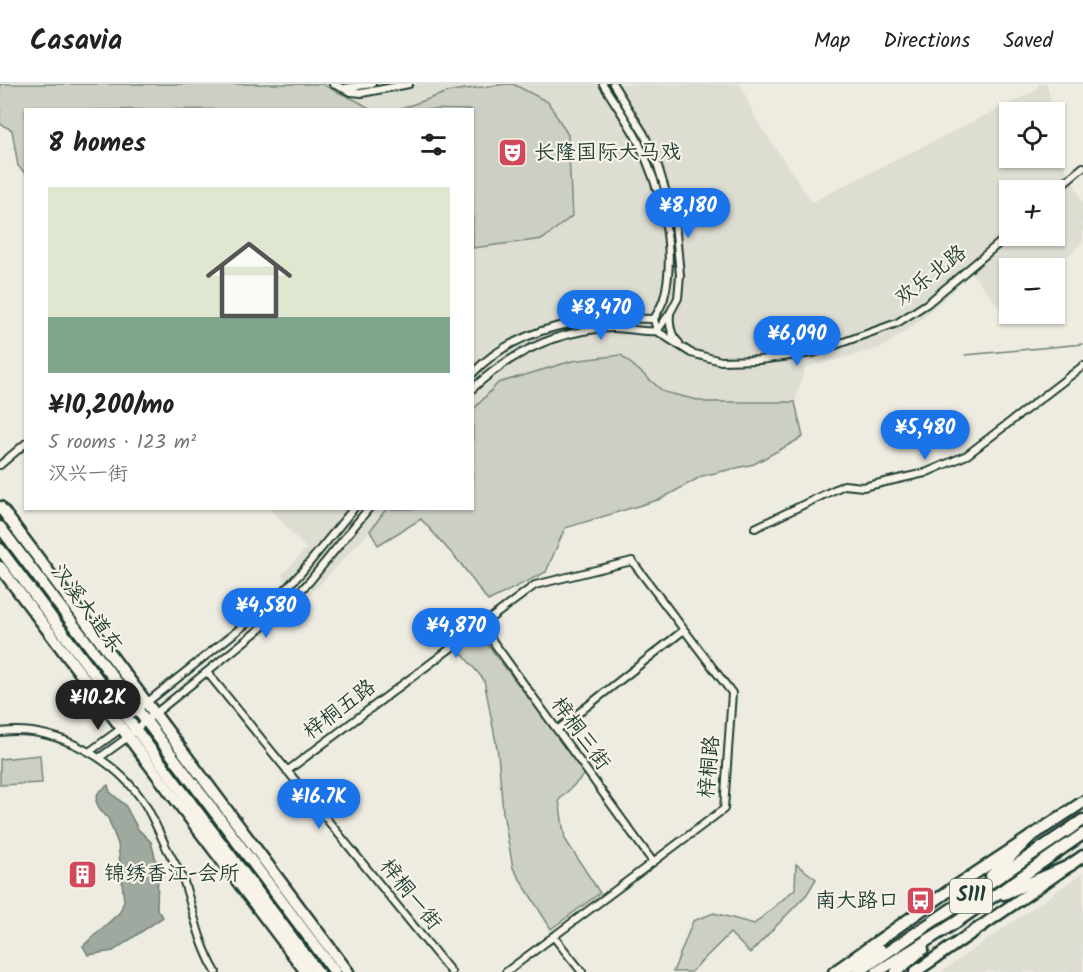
<!DOCTYPE html>
<meta charset="utf-8">
<style>
:root{--surface:#fff;--page:#f6f6f6;--text:#222;--muted:#767676;--line:#e0e0e0;--accent:#1a73e8}
body{margin:0;font-family:Kalam,"LXGW WenKai TC",sans-serif;background:var(--page);color:var(--text);height:100vh;display:flex;flex-direction:column;font-size:22px;white-space:nowrap}
*{box-sizing:border-box;margin:0}
p{font-size:20px;color:var(--muted)}
.icon{flex:none;width:33px;height:33px;fill:none;stroke:currentColor;stroke-width:2;stroke-linecap:round;stroke-linejoin:round}
.map{position:relative;flex:1;overflow:hidden}
.details{position:absolute;left:24px;top:24px;width:450px;height:402px;display:flex;flex-direction:column;background:var(--surface);border-radius:0px;box-shadow:0 2px 4px #0004}
.details>*{flex:none}
.buttons{position:absolute;left:999px;top:18px;display:grid;gap:12px}
.buttons a{display:grid;place-items:center;width:66px;height:66px;border-radius:0px;background:var(--surface);box-shadow:0 2px 4px #0004;font-size:30px}
.price{position:absolute;translate:-50% -51px;padding:0 14px;border-radius:21px;background:var(--accent);color:#fff;font-size:20px;line-height:39px;filter:drop-shadow(0 2px 3px #0008)}
.price::after{content:'';position:absolute;left:50%;top:36px;width:18px;height:14px;margin-left:-9px;background:inherit;clip-path:polygon(0 0,100% 0,50% 100%)}
.price.selected{background:#222;color:#fff}
ul{padding:0;list-style:none}
li{display:grid;align-content:center;gap:12px;height:318px;padding:0 24px}
li span{display:grid;place-items:center;height:186px;border-radius:0px;color:#555}
li>.icon{margin-inline-start:auto}
span .icon{width:108px;height:108px;fill:#fffc;stroke-width:1}
li b{font-size:26px}
h2{display:flex;justify-content:space-between;align-items:center;height:72px;padding:0 24px;font-size:26px}
header{display:flex;align-items:center;gap:36px;box-sizing:border-box;height:84px;padding:0 30px;background:var(--surface);border-bottom:2px solid var(--line)}
header strong{font-size:28px}
nav{display:flex;gap:33px;margin-inline-start:auto;font-size:21px}
.map>svg:first-child{display:block}
.built{fill:#ddddd2;fill-rule:evenodd}
.green{fill:#cccfc4;stroke:#76867c;stroke-width:1.5}
.water{fill:#9fa99f;stroke:#6c7e74;stroke-width:1.5}
.lines{fill:none;stroke-linecap:round;stroke-linejoin:round}
.stream{stroke:#6c7e74;stroke-width:1.5}
.minor-casing{stroke:#1f3d34;stroke-width:10}
.primary-casing{stroke:#1f3d34;stroke-width:15}
.trunk-casing{stroke:#1f3d34;stroke-width:15}
.minor{stroke:#f7f3e8;stroke-width:6}
.primary{stroke:#f7f3e8;stroke-width:10}
.trunk{stroke:#f7f3e8;stroke-width:10}
.labels{text-anchor:middle;dominant-baseline:central;stroke-width:4.5;stroke-linejoin:round;paint-order:stroke}
.shield{fill:#f7f3e8;stroke:#60746a;stroke-width:1.5}
.shield-label{font-size:20px;font-weight:bold;fill:#1f3d34}
.poi-label{font-size:21px;fill:#1f3d34;stroke:#f7f3e8;text-anchor:start}
.street-label{font-size:21px;fill:#1f3d34;stroke:#f7f3e8}
</style>
<header>
<strong>Casavia</strong>
<nav><a>Map</a><a>Directions</a><a>Saved</a></nav>
</header>
<div class="map">
<svg width="1083" height="888" viewBox="0 0 1083 888">
<rect width="100%" height="100%" fill="#eeece1"/>
<filter id="ink" filterUnits="userSpaceOnUse"><feTurbulence type="fractalNoise" baseFrequency=".0167" numOctaves="2"/><feDisplacementMap in="SourceGraphic" scale="12" xChannelSelector="R" yChannelSelector="G"/><feConvolveMatrix kernelMatrix="1 2 1 2 8 2 1 2 1" color-interpolation-filters="sRGB"/></filter>
<g filter="url(#ink)">
<path class="built" d="M 309,0 L 506,0 L 451,7 L 400,26 L 341,25 Z
M 513,0 L 740,0 L 757,37 L 812,118 L 1036,6 L 1039,0 L 1047,0 L 1053,28 L 1010,28 L 1010,74 L 1054,74 L 1055,34 L 1065,83 L 1083,119 L 1083,157 L 1055,186 L 1054,184 L 1010,184 L 1010,230 L 1012,230 L 1008,234 L 972,189 L 917,239 L 881,264 L 805,284 L 795,318 L 706,318 L 664,308 L 620,271 L 473,334 L 472,164 L 543,155 L 548,18 ZM 1010,106 L 1054,106 L 1054,152 L 1010,152 Z
M 271,425 L 386,425 L 370,447 L 305,516 L 283,496 L 282,490 L 306,465 Z
M 1083,789 L 1083,888 L 941,888 L 981,860 Z"/>
<path class="green" d="M 0,0 L 323,0 C 338,11 356,13 369,25 L 26,26 L 25,89 L 18,82 L 12,46 L 0,40 Z
M 506,0 L 513,0 L 548,18 L 568,51 L 572,132 L 543,155 L 473,164 L 472,26 L 400,25 L 451,7 Z
M 621,271 L 664,308 L 706,318 L 795,318 L 803,353 L 754,380 L 702,392 L 661,415 L 565,444 L 546,488 L 488,517 L 461,480 L 421,435 L 378,461 L 370,447 L 386,425 L 472,424 L 473,326 L 498,299 L 572,277 Z
M 478,548 L 586,689 L 559,716 L 565,755 L 600,809 L 551,845 L 513,784 L 503,729 L 498,669 L 484,596 L 459,566 Z
M 40,671 L 42,699 L 0,701 L 0,675 Z
M 796,780 L 816,795 L 807,810 L 750,869 L 730,849 L 691,888 L 673,888 L 693,837 L 714,829 L 754,840 L 795,805 Z"/>
<path class="water" d="M 108,701 L 110,708 L 125,721 L 138,745 L 151,758 L 158,784 L 157,826 L 163,833 L 113,867 L 88,871 L 83,862 L 120,828 L 124,817 L 118,760 L 108,734 L 100,726 L 96,717 L 98,709 Z"/>
<g class="lines">
<path class="stream" d="M 965,271 L 1083,260"/>
<defs>
<path id="minor" d="M 333,0 L 351,8 L 362,9 L 409,0
M 344,4 L 372,0
M 1054,107 L 1083,83
M 670,230 C 669,241 671,252 679,259
M 654,235 L 657,247 L 691,269 L 721,277 L 759,276 L 813,269 L 897,239 L 928,219 L 1010,150
M 472,290 C 519,240 590,232 654,235 C 658,228 662,221 664,214 C 678,162 659,101 637,55 C 627,36 614,18 603,0
M 472,305 C 511,269 557,246 611,244 C 626,243 642,249 657,247 L 670,229 L 678,214 L 680,191 L 675,138 L 657,79 L 644,50 L 613,0
M 0,381 L 26,359
M 755,444 L 844,401 L 863,403 L 925,389 L 967,371 L 1083,282
M 481,541 L 653,778
M 207,588 L 451,888
M 126,635 L 271,520 L 300,490 L 354,424
M 557,646 L 684,546
M 0,648 C 55,641 115,674 145,720 C 153,734 160,750 167,765 C 173,776 180,787 184,798 C 194,829 199,860 216,888
M 89,668 L 122,644
M 99,674 L 128,653 L 136,645 L 277,531 L 309,498 L 369,424
M 287,687 L 535,501 L 632,477 L 732,609 L 724,725 L 506,888
M 553,852 L 582,888"/>
<path id="primary" d="M 0,423 L 348,888
M 0,443 L 335,888
M 0,465 L 318,888
M 0,483 L 306,888
M 834,888 L 950,806 L 1083,718
M 915,888 L 1083,772"/>
<path id="trunk" d="M 991,792 L 1029,754
M 1004,810 L 1071,781
M 841,888 L 880,865
M 858,888 L 1083,736
M 877,888 L 955,839 L 1083,750
M 896,888 L 923,865"/>
</defs>
<use href="#minor" class="minor-casing"/>
<use href="#primary" class="primary-casing"/>
<use href="#trunk" class="trunk-casing"/>
<use href="#minor" class="minor"/>
<use href="#primary" class="primary"/>
<use href="#trunk" class="trunk"/>
</g>
</g>
<defs>
<symbol id="theatre-square" viewBox="-11 -11 22 22"><rect x="-9" y="-9" width="18" height="18" rx="4" fill="#d1495b" stroke="#f7f3e8"/><path d="M-5-5.5Q0-4 5-5.5V0Q5 5 0 6Q-5 5-5 0ZM-3.3-2.5H-1v1.5H-3.3ZM1-2.5H3.3v1.5H1ZM-2.8 1Q0 5.5 2.8 1Z" fill="#fff"/></symbol>
<symbol id="building-square" viewBox="-11 -11 22 22"><rect x="-9" y="-9" width="18" height="18" rx="4" fill="#d1495b" stroke="#f7f3e8"/><path d="M-4-6H4V6H1V3H-1V6H-4ZM-2.5-4.3h1.7v1.8h-1.7ZM.8-4.3h1.7v1.8H.8ZM-2.5-1h1.7V.8h-1.7ZM.8-1h1.7V.8H.8Z" fill="#fff"/></symbol>
<symbol id="bus-square" viewBox="-11 -11 22 22"><rect x="-9" y="-9" width="18" height="18" rx="4" fill="#d1495b" stroke="#f7f3e8"/><path d="M-5-6H5V4H4V6H2V4H-2V6H-4V4H-5ZM-3.5-4V0h7V-4ZM-3.5 1.2v1.5H-2V1.2ZM2 1.2v1.5H3.5V1.2Z" fill="#fff"/></symbol>
</defs>
<g fill-rule="evenodd">
<use href="#theatre-square" x="496" y="52" width="33" height="33"/>
<use href="#building-square" x="66" y="774" width="33" height="33"/>
<use href="#bus-square" x="904" y="800" width="33" height="33"/>
</g>
<g class="labels">
<rect class="shield" x="950" y="795" width="42" height="34" rx="4.5"/>
<g class="shield-label">
<text x="971" y="812">S111</text>
</g>
<g class="poi-label">
<text x="534" y="69">长隆国际大马戏</text>
<text x="104" y="790">锦绣香江-会所</text>
<text x="899" y="817" text-anchor="end">南大路口</text>
</g>
<g class="street-label">
<text transform="translate(931 192) rotate(-38)">欢乐北路</text>
<text transform="translate(86 525) rotate(53)">汉溪大道东</text>
<text transform="translate(340 626) rotate(-37)">梓桐五路</text>
<text transform="translate(580 650) rotate(54)">梓桐三街</text>
<text transform="translate(710 683) rotate(-85)">梓桐路</text>
<text transform="translate(410 811) rotate(51)">梓桐一街</text>
</g>
</g>
</svg>
<div class="buttons">
<a><svg class="icon" aria-label="locate" viewBox="0 0 24 24"><circle cx="12" cy="12" r="6"/><path d="M12 2v4M12 18v4M2 12h4M18 12h4"/></svg></a>
<a>+</a>
<a>−</a>
</div>
<b class="price" style="left:688px;top:155px">¥8,180</b>
<b class="price" style="left:601px;top:257px">¥8,470</b>
<b class="price" style="left:797px;top:283px">¥6,090</b>
<b class="price" style="left:925px;top:377px">¥5,480</b>
<b class="price" style="left:266px;top:555px">¥4,580</b>
<b class="price" style="left:456px;top:575px">¥4,870</b>
<b class="price selected" style="left:98px;top:647px">¥10.2K</b>
<b class="price" style="left:319px;top:746px">¥16.7K</b>
<section class="details">
<h2>8 homes<svg class="icon" aria-label="filters" viewBox="0 0 24 24"><path d="M4 7h16M4 17h16"/><circle cx="9" cy="7" r="2"/><circle cx="15" cy="17" r="2"/></svg></h2>
<ul>
<li><span style="background:linear-gradient(#dfe7d0 70%,#7fa58c 0)"><svg class="icon" aria-label="home" viewBox="0 0 24 24"><path d="M3 11l9-7 9 7M6 9v11h12V9"/></svg></span><div><b>¥10,200/mo</b><p>5 rooms · 123 m²</p><p>汉兴一街</p></div></li>
</ul>
</section>
</div>
